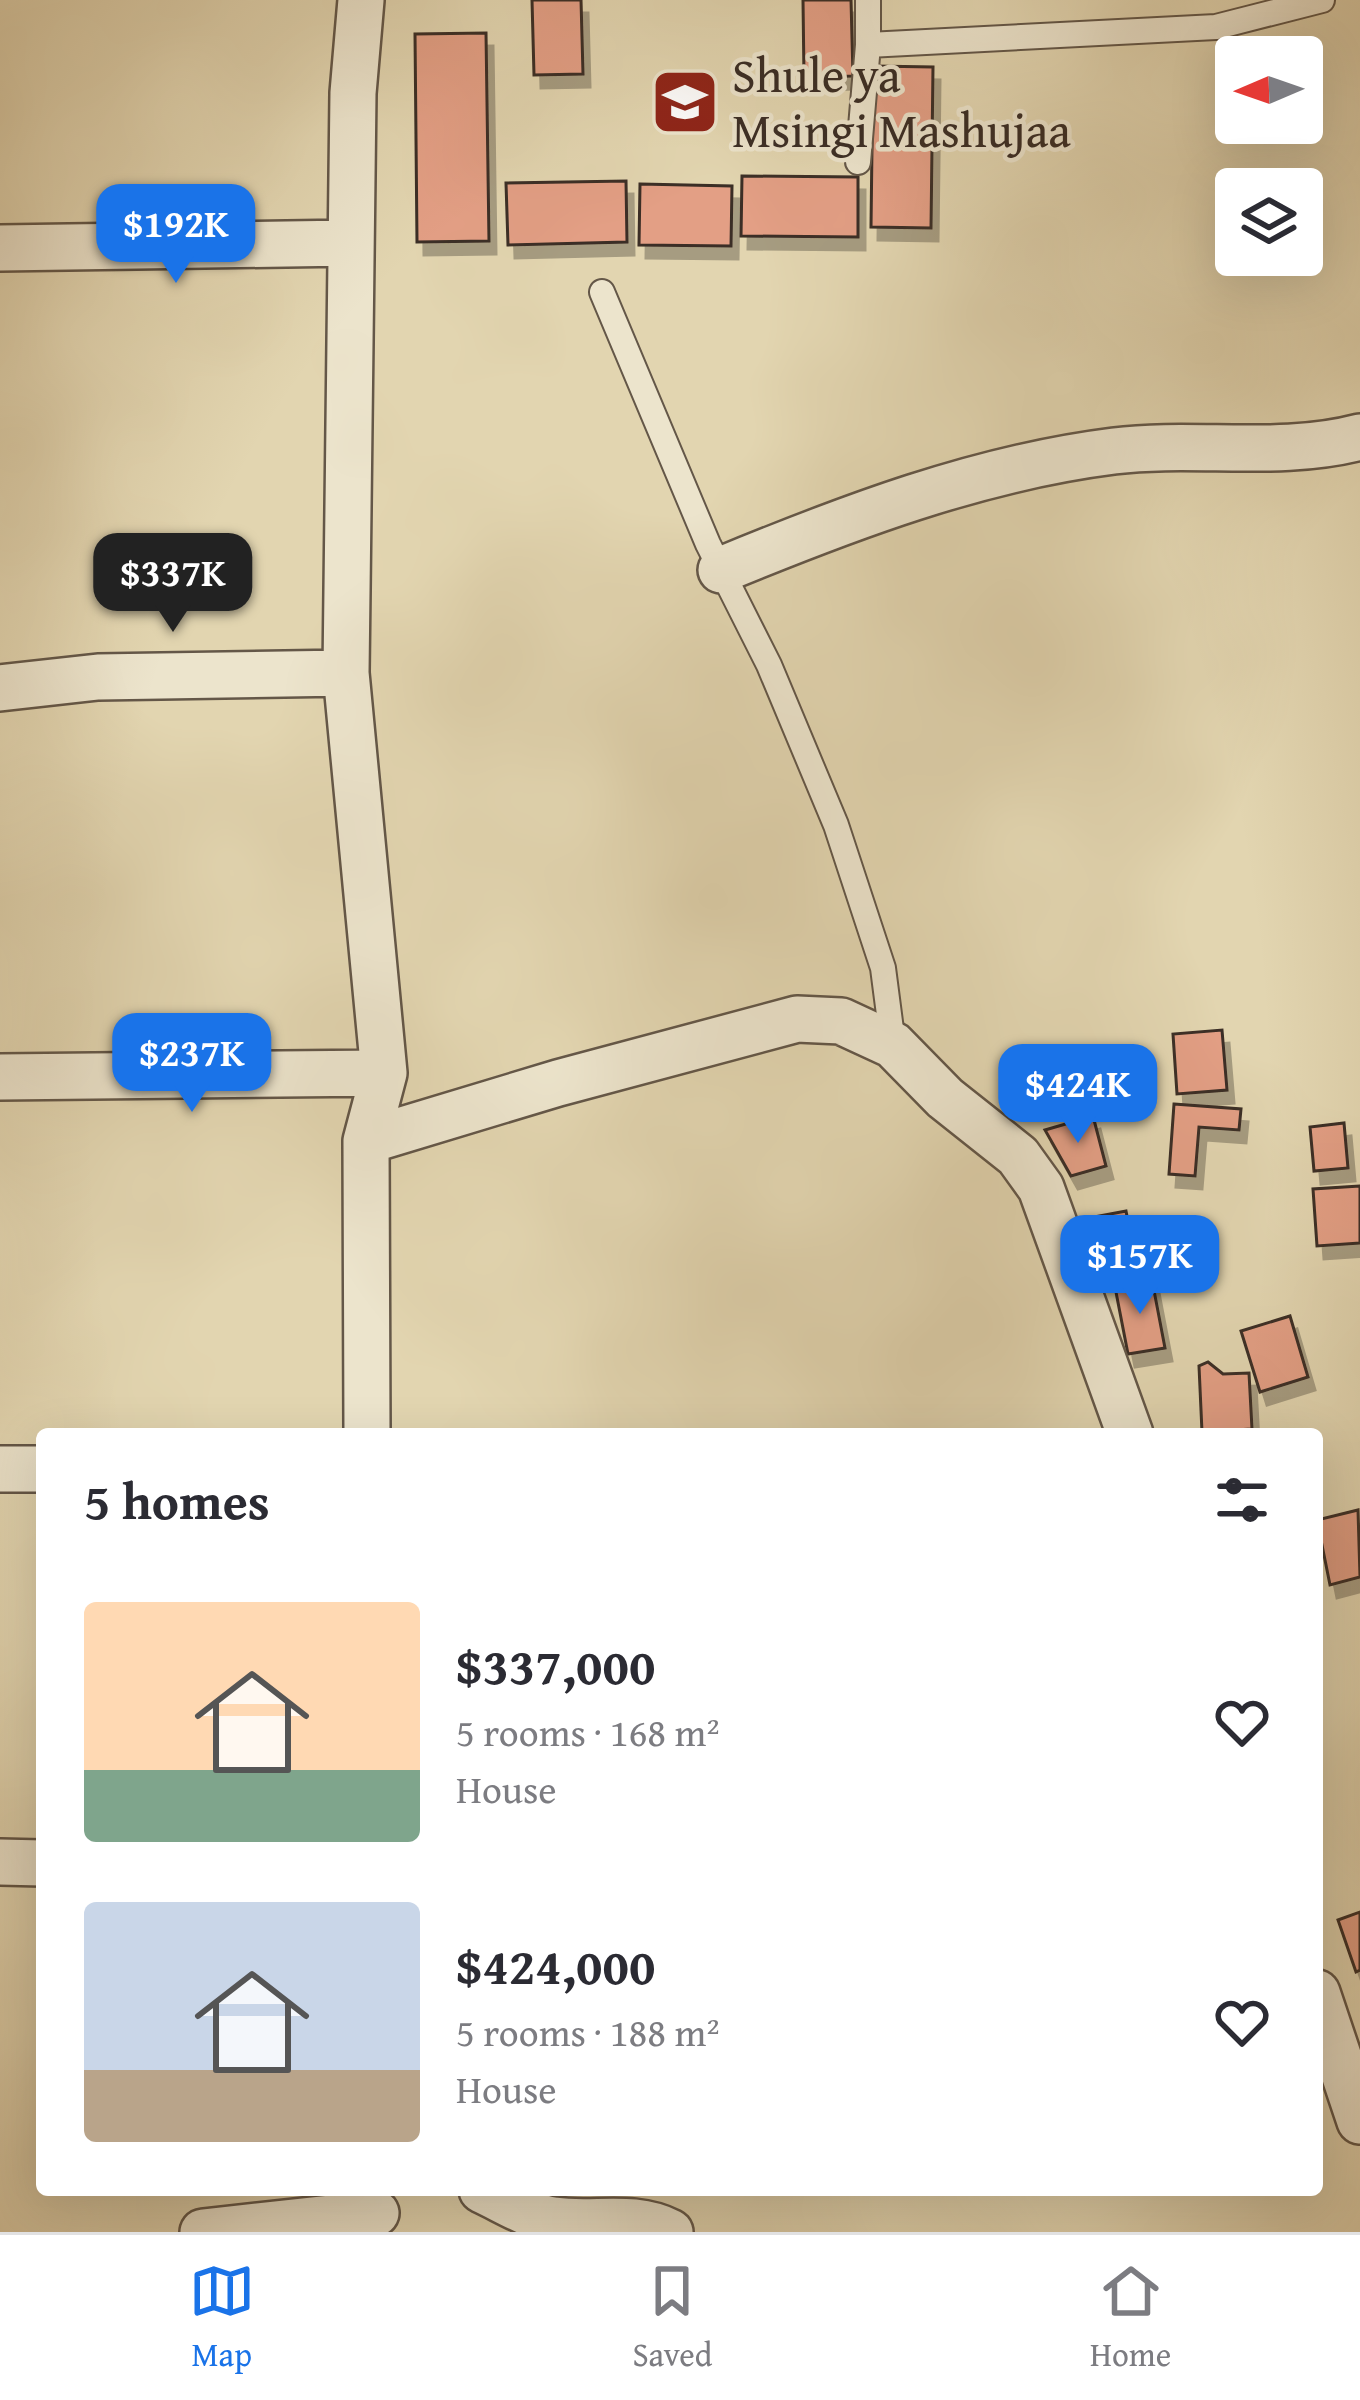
<!DOCTYPE html>
<meta charset="utf-8">
<style>
:root{--surface:#fff;--page:#f2f2f3;--text:#2b2b33;--muted:#7c7c81;--line:#e1e1e2;--accent:#1a73e8}
body{margin:0;font-family:"Gentium Book Plus",serif;background:var(--page);color:var(--text);height:100vh;display:flex;flex-direction:column;font-size:45px;white-space:nowrap}
*{box-sizing:border-box;margin:0}
p{font-size:39px;color:var(--muted)}
.icon{flex:none;width:66px;height:66px;fill:none;stroke:currentColor;stroke-width:2;stroke-linecap:round;stroke-linejoin:round}
.map{position:relative;flex:1;overflow:hidden}
.details{position:absolute;left:36px;top:1428px;width:1287px;height:768px;display:flex;flex-direction:column;background:var(--surface);border-radius:12px;box-shadow:0 12px 48px #0002}
.details>*{flex:none}
.needle{width:78px;rotate:268deg}
.fabs{position:absolute;left:1215px;top:36px;display:grid;gap:24px}
.fabs a{display:grid;place-items:center;width:108px;height:108px;border-radius:12px;background:var(--surface);box-shadow:0 12px 48px #0002;font-size:60px}
.price{position:absolute;translate:-50% -102px;padding:0 27px;border-radius:24px;background:var(--accent);color:#fff;font-size:39px;line-height:78px;filter:drop-shadow(0 3px 6px #0008)}
.price::after{content:'';position:absolute;left:50%;top:72px;width:36px;height:27px;margin-left:-18px;background:inherit;clip-path:polygon(0 0,100% 0,50% 100%)}
.price.active{background:#222;color:#fff}
ul{padding:0;list-style:none}
li{display:flex;align-items:center;gap:36px;height:300px;padding:0 48px}
li span{display:grid;place-items:center;flex:none;width:336px;height:240px;border-radius:12px;color:#555}
li>.icon{margin-inline-start:auto}
span .icon{width:144px;height:144px;fill:#fffc;stroke-width:1}
li b{font-size:51px}
h2{display:flex;justify-content:space-between;align-items:center;height:144px;padding:0 48px;font-size:51px}
.tabs{display:flex;justify-content:space-around;align-items:center;height:168px;border-top:3px solid var(--line);background:var(--surface);font-size:33px;color:var(--muted)}
.tabs a{display:grid;justify-items:center;gap:6px}
.tabs .active{color:var(--accent)}
.map>svg:first-child{display:block}
.building{fill:#e39f85;stroke:#3a2d25;stroke-width:3;filter:url(#shadow)}
.lines{fill:none;stroke-linecap:round;stroke-linejoin:round}
.service-casing{stroke:#645748;stroke-width:28}
.minor-casing{stroke:#645748;stroke-width:50}
.service{stroke:#ece4cc;stroke-width:24}
.minor{stroke:#ece4cc;stroke-width:45}
.labels{text-anchor:middle;dominant-baseline:central;stroke-width:9;stroke-linejoin:round;paint-order:stroke}
.poi-label{font-size:48px;fill:#3a2d25;stroke:#ece4cc;text-anchor:start}
</style>
<div class="map">
<svg width="1360" height="2232" viewBox="0 0 1360 2232">
<defs>
<filter id="shadow"><feDropShadow dx="7" dy="13" stdDeviation="0" flood-color="#0004"/></filter>
</defs>
<rect width="100%" height="100%" fill="#e2d5b0"/>
<filter id="stains"><feTurbulence type="fractalNoise" baseFrequency=".00167" numOctaves="4"/><feColorMatrix values="0 0 0 0 .2 0 0 0 0 .09 0 0 0 0 .02 0 0 0 .5 -.17"/></filter>
<radialGradient id="worn" r=".72"><stop offset=".6" stop-color="#630" stop-opacity="0"/><stop offset="1" stop-color="#630" stop-opacity=".3"/></radialGradient>
<path class="building" d="M 532,0 L 581,0 L 583,74 L 534,75 Z
M 803,0 L 851,0 L 853,76 L 804,77 Z
M 486,33 L 489,241 L 417,242 L 415,34 Z
M 873,66 L 933,67 L 931,228 L 871,227 Z
M 742,176 L 858,177 L 858,237 L 741,236 Z
M 626,181 L 627,242 L 508,245 L 506,183 Z
M 640,184 L 732,186 L 731,246 L 639,245 Z
M 1222,1030 L 1227,1090 L 1177,1094 L 1173,1034 Z
M 1174,1104 L 1241,1109 L 1239,1130 L 1199,1127 L 1195,1176 L 1169,1174 Z
M 1093,1116 L 1106,1166 L 1071,1176 L 1045,1130 Z
M 1344,1123 L 1348,1168 L 1314,1171 L 1310,1127 Z
M 1360,1186 L 1360,1243 L 1317,1246 L 1313,1189 Z
M 1126,1211 L 1137,1268 L 1083,1277 L 1073,1221 Z
M 1152,1280 L 1165,1348 L 1128,1354 L 1115,1287 Z
M 1290,1316 L 1308,1377 L 1260,1392 L 1241,1331 Z
M 1208,1362 L 1223,1374 L 1249,1373 L 1252,1429 L 1202,1432 L 1199,1366 Z
M 1358,1510 L 1360,1577 L 1330,1585 L 1317,1520 Z
M 1360,1912 L 1360,1970 L 1356,1972 L 1338,1920 Z"/>
<g class="lines">
<defs>
<path id="service" d="M 868,45 L 1216,27 L 1322,0
M 858,162 L 868,45 L 868,0
M 602,292 L 708,544 L 769,665 L 836,825 L 883,968 L 893,1045"/>
<path id="minor" d="M 361,0 L 353,93 L 346,673 L 384,1073 L 366,1141 L 367,1434
M 0,248 L 351,243
M 721,570 C 847,518 978,468 1114,451 C 1194,441 1281,458 1360,437
M 0,688 L 98,677 L 346,673
M 0,1077 L 384,1073
M 366,1141 L 558,1083 L 797,1019 L 841,1021 L 893,1045 L 945,1098 L 1018,1156 L 1041,1188 L 1130,1434
M 0,1469 L 42,1469
M 0,1862 L 42,1863
M 1317,1993 L 1360,2121
M 482,2190 C 504,2200 530,2217 554,2220 C 594,2226 632,2213 670,2232
M 203,2232 L 376,2213"/>
</defs>
<use href="#service" class="service-casing"/>
<use href="#minor" class="minor-casing"/>
<use href="#service" class="service"/>
<use href="#minor" class="minor"/>
</g>
<defs>
<symbol id="school-square" viewBox="-11 -11 22 22"><rect x="-9" y="-9" width="18" height="18" rx="4" fill="#8f2418" stroke="#ece4cc"/><path d="M0-5L7-2L0 1L-7-2ZM-4 1L0 2.5L4 1V4Q0 6-4 4Z" fill="#fff"/></symbol>
</defs>
<g fill-rule="evenodd">
<use href="#school-square" x="647" y="64" width="76" height="76"/>
</g>
<g class="labels">
<g class="poi-label">
<text x="732" y="74">Shule ya<tspan x="732" dy="55">Msingi Mashujaa</tspan></text>
</g>
</g>
<rect width="100%" height="100%" filter="url(#stains)"/>
<rect width="100%" height="100%" fill="url(#worn)"/>
</svg>
<div class="fabs">
<a><svg class="needle" viewBox="-14 -14 28 28"><path d="M0-13l5 13h-10z" fill="#e53935"/><path d="M0 13l5-13h-10z" fill="#7c7c81"/></svg></a>
<a><svg class="icon" aria-label="layers" viewBox="0 0 24 24"><path d="M12 4l9 5-9 5-9-5zM3 14l9 5 9-5"/></svg></a>
</div>
<b class="price" style="left:176px;top:286px">$192K</b>
<b class="price active" style="left:173px;top:635px">$337K</b>
<b class="price" style="left:192px;top:1115px">$237K</b>
<b class="price" style="left:1078px;top:1146px">$424K</b>
<b class="price" style="left:1140px;top:1317px">$157K</b>
<section class="details">
<h2>5 homes<svg class="icon" aria-label="filters" viewBox="0 0 24 24"><path d="M4 7h16M4 17h16"/><circle cx="9" cy="7" r="2"/><circle cx="15" cy="17" r="2"/></svg></h2>
<ul>
<li><span style="background:linear-gradient(#ffd9b3 70%,#7fa58c 0)"><svg class="icon" aria-label="home" viewBox="0 0 24 24"><path d="M3 11l9-7 9 7M6 9v11h12V9"/></svg></span><div><b>$337,000</b><p>5 rooms · 168 m²</p><p>House</p></div><svg class="icon" aria-label="heart" viewBox="0 0 24 24"><path d="M12 20l-8-8c-3-5 5-10 8-4 3-6 11-1 8 4z"/></svg></li>
<li><span style="background:linear-gradient(#c9d6e8 70%,#b9a48a 0)"><svg class="icon" aria-label="home" viewBox="0 0 24 24"><path d="M3 11l9-7 9 7M6 9v11h12V9"/></svg></span><div><b>$424,000</b><p>5 rooms · 188 m²</p><p>House</p></div><svg class="icon" aria-label="heart" viewBox="0 0 24 24"><path d="M12 20l-8-8c-3-5 5-10 8-4 3-6 11-1 8 4z"/></svg></li>
</ul>
</section>
</div>
<nav class="tabs">
<a class="active"><svg class="icon" aria-label="map" viewBox="0 0 24 24"><path d="M3 6l6-2 6 2 6-2v14l-6 2-6-2-6 2zM9 4v14M15 6v14"/></svg>Map</a>
<a><svg class="icon" aria-label="saved" viewBox="0 0 24 24"><path d="M7 4h10v16l-5-4-5 4z"/></svg>Saved</a>
<a><svg class="icon" aria-label="home" viewBox="0 0 24 24"><path d="M3 11l9-7 9 7M6 9v11h12V9"/></svg>Home</a>
</nav>
